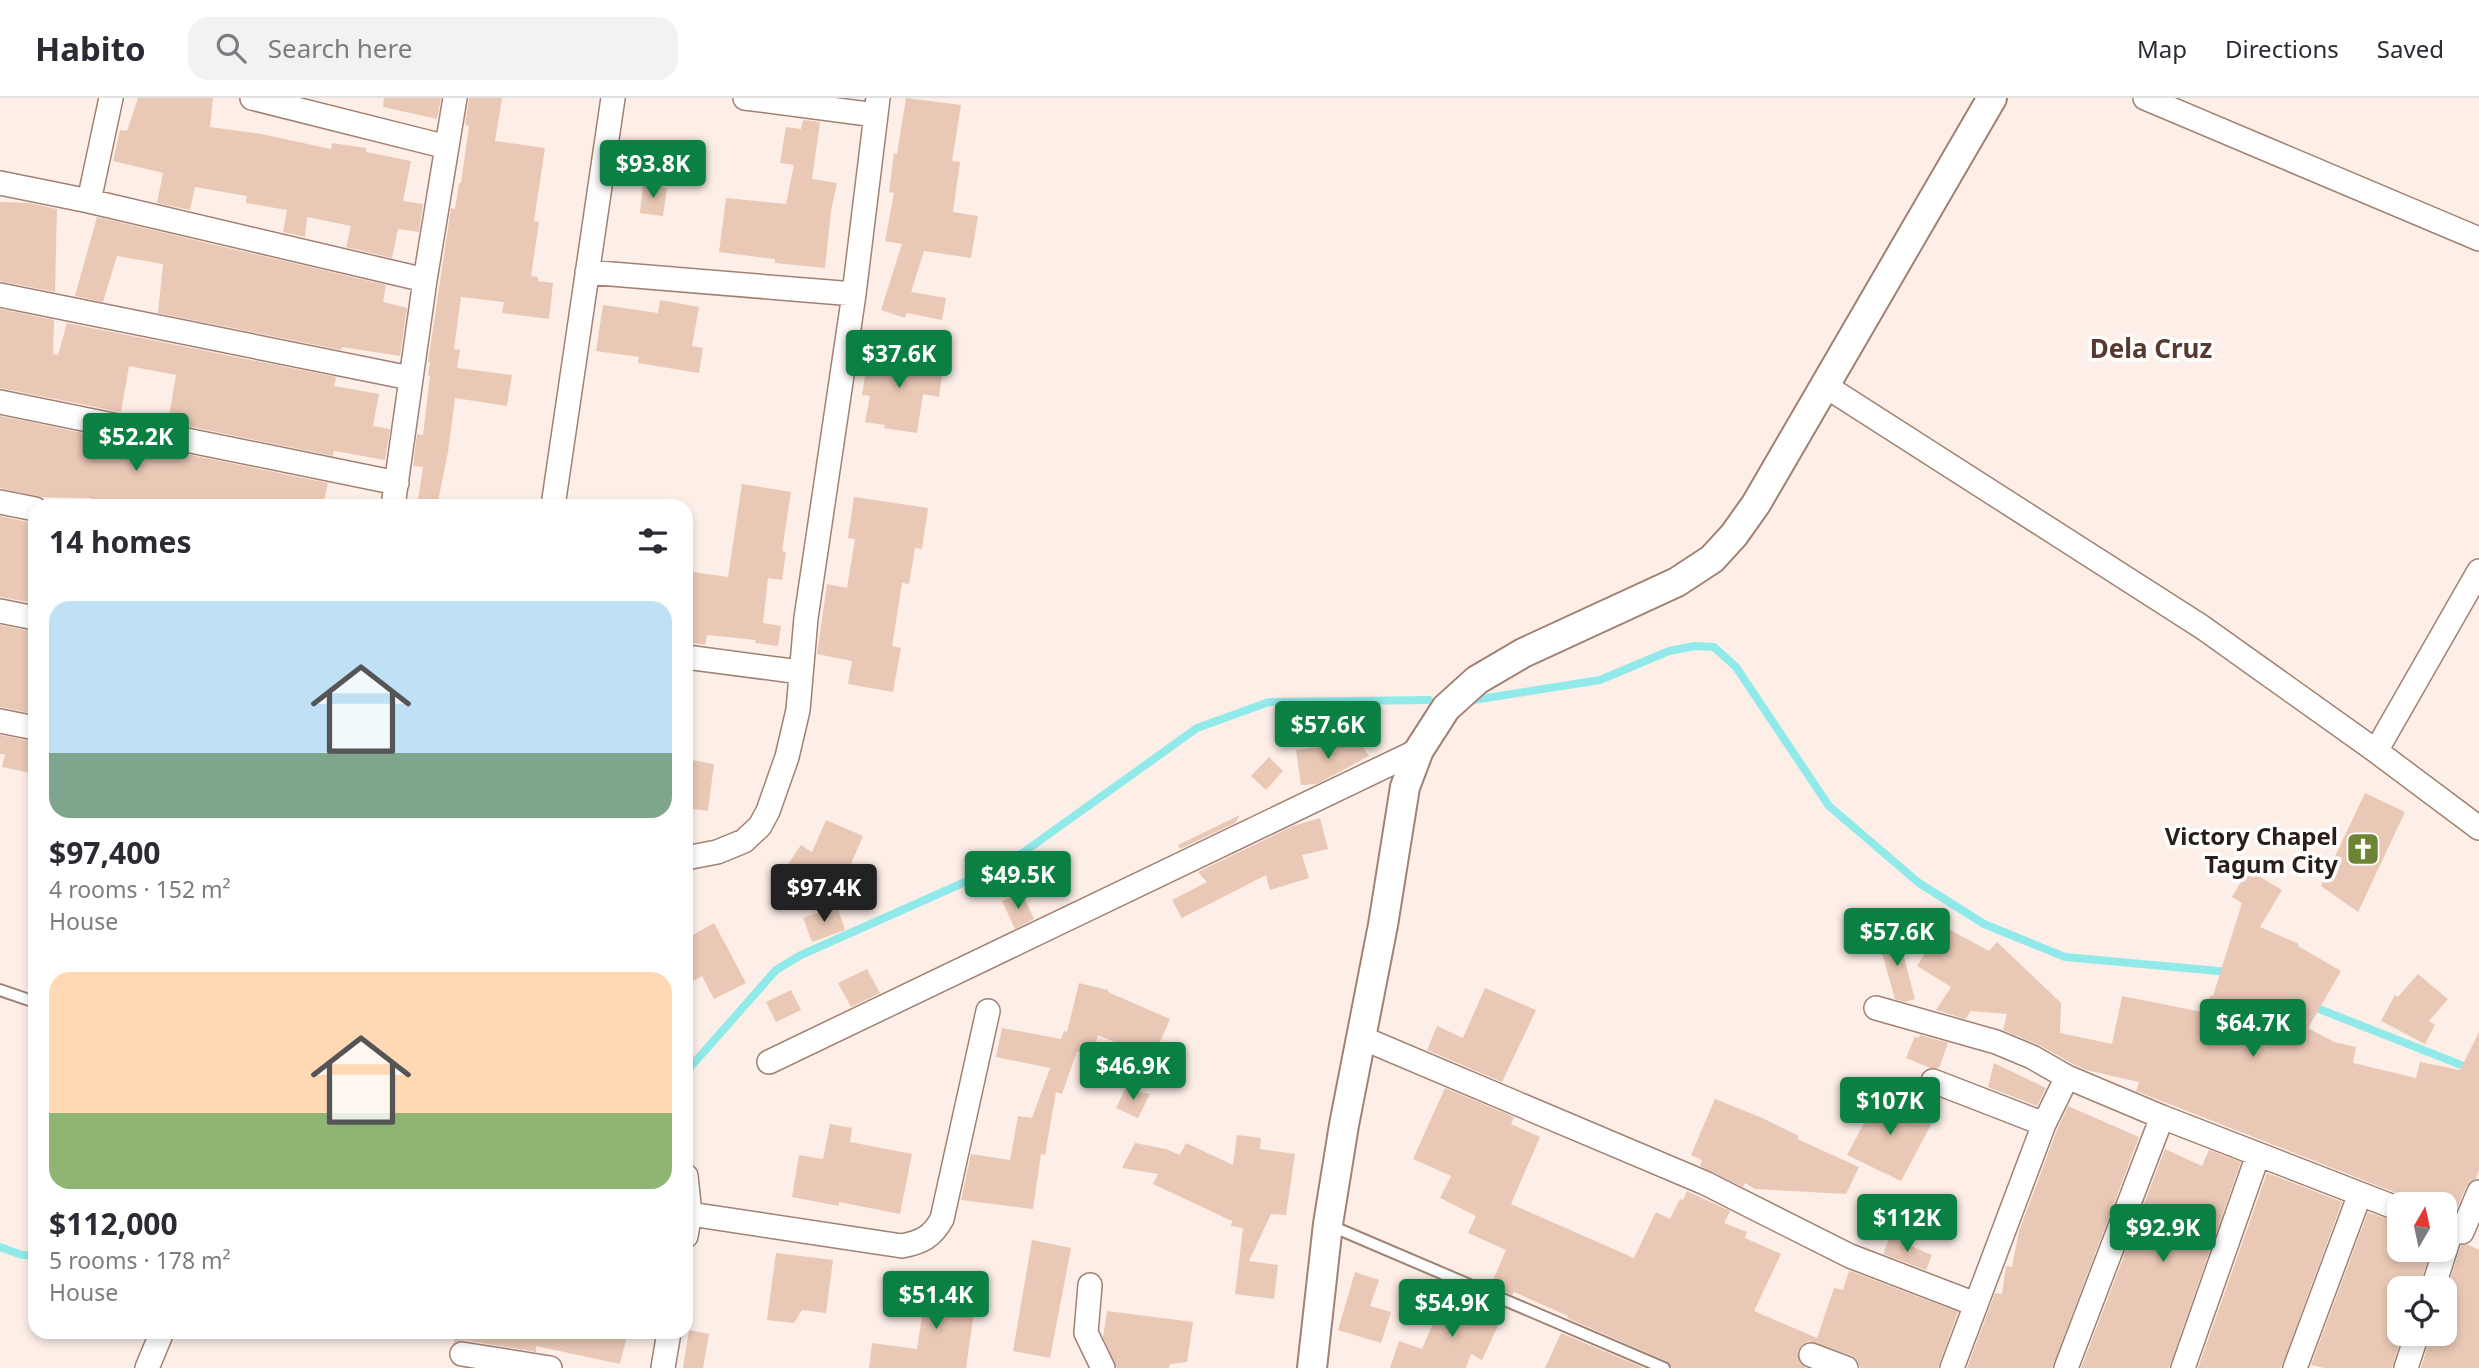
<!DOCTYPE html>
<meta charset="utf-8">
<style>
:root{--surface:#fff;--page:#f2f2f3;--text:#2b2b33;--muted:#7c7c81;--line:#e1e1e2;--accent:#0b8043}
body{margin:0;font-family:"Noto Sans",sans-serif;background:var(--page);color:var(--text);height:100vh;display:flex;flex-direction:column;font-size:26px;white-space:nowrap}
*{box-sizing:border-box;margin:0}
p{font-size:23px;color:var(--muted)}
.icon{flex:none;width:38px;height:38px;fill:none;stroke:currentColor;stroke-width:2;stroke-linecap:round;stroke-linejoin:round}
.map{position:relative;flex:1;overflow:hidden}
.side{position:absolute;left:28px;top:401px;width:665px;height:840px;display:flex;flex-direction:column;background:var(--surface);border-radius:21px;box-shadow:0 4px 10px #0003}
.side>*{flex:none}
.needle{width:46px;rotate:9deg}
.fabs{position:absolute;left:2387px;top:1094px;display:grid;gap:14px}
.fabs a{display:grid;place-items:center;width:70px;height:70px;border-radius:14px;background:var(--surface);box-shadow:0 4px 10px #0003;font-size:35px}
.price{position:absolute;translate:-50% -60px;padding:0 16px;border-radius:7px;background:var(--accent);color:#fff;font-size:23px;line-height:46px;filter:drop-shadow(0 2px 4px #0008)}
.price::after{content:'';position:absolute;left:50%;top:42px;width:21px;height:16px;margin-left:-10px;background:inherit;clip-path:polygon(0 0,100% 0,50% 100%)}
.price.current{background:#222;color:#fff}
ul{padding:0;list-style:none}
li{display:grid;align-content:center;gap:14px;height:371px;padding:0 21px}
li span{display:grid;place-items:center;height:217px;border-radius:21px;color:#555}
li>.icon{margin-inline-start:auto}
span .icon{width:126px;height:126px;fill:#fffc;stroke-width:1}
li b{font-size:30px}
h2{display:flex;justify-content:space-between;align-items:center;height:84px;padding:0 21px;font-size:30px}
header{display:flex;align-items:center;gap:42px;box-sizing:border-box;height:98px;padding:0 35px;background:var(--surface);border-bottom:2px solid var(--line)}
header strong{font-size:33px}
nav{display:flex;gap:38px;margin-inline-start:auto;font-size:24px}
.search{width:490px;height:63px;background:var(--page);display:flex;align-items:center;gap:18px;box-sizing:border-box;padding:0 24px;border-radius:21px;color:var(--muted);font-size:26px}
.map>svg:first-child{display:block}
.lines{fill:none;stroke-linecap:round;stroke-linejoin:round}
.stream{stroke:#91eaea;stroke-width:8}
.building{fill:#e9c8b5}
.service-casing{stroke:#a18172;stroke-width:14}
.minor-casing{stroke:#a18172;stroke-width:26}
.tertiary-casing{stroke:#a18172;stroke-width:32}
.service{stroke:#fff;stroke-width:10}
.minor{stroke:#fff;stroke-width:23}
.tertiary{stroke:#fff;stroke-width:28}
.labels{text-anchor:middle;dominant-baseline:central;stroke-width:7;stroke-linejoin:round;paint-order:stroke}
.poi-label{font-size:24px;font-weight:bold;fill:#2b1e19;stroke:#fff;text-anchor:end}
.neighbourhood-label{font-size:26px;font-weight:bold;fill:#573a2d;stroke:#fff}
</style>
<header>
<strong>Habito</strong>
<div class="search"><svg class="icon" aria-label="search" viewBox="0 0 24 24"><circle cx="10" cy="10" r="6"/><path d="M15 15l6 6"/></svg>Search here</div>
<nav><a>Map</a><a>Directions</a><a>Saved</a></nav>
</header>
<div class="map">
<svg width="2479" height="1270" viewBox="0 0 2479 1270">
<rect width="100%" height="100%" fill="#fdeee8"/>
<g class="lines">
<path class="stream" d="M 1467,603 L 1600,582 L 1669,553 L 1695,548 L 1714,549 L 1736,569 L 1829,708 L 1919,785 L 1984,826 L 2065,859 L 2229,874
M 2309,907 L 2479,974
M 686,974 L 776,872 L 801,857 L 1010,764 L 1197,630 L 1269,604 L 1429,602
M 0,1149 L 22,1157 L 35,1157"/>
</g>
<path class="building" d="M 138,0 L 213,0 L 210,29 L 261,36 L 331,51 L 332,45 L 366,50 L 366,54 L 411,63 L 403,103 L 423,106 L 419,134 L 398,131 L 392,160 L 346,149 L 351,128 L 307,119 L 305,139 L 283,134 L 287,112 L 246,105 L 247,98 L 195,89 L 190,112 L 157,105 L 163,75 L 113,63 L 120,32 L 127,33 Z
M 384,0 L 441,0 L 437,21 L 383,9 Z
M 469,0 L 502,0 L 495,43 L 545,50 L 534,123 L 539,124 L 531,178 L 538,179 L 538,183 L 553,185 L 549,221 L 502,215 L 504,204 L 461,199 L 454,251 L 460,252 L 457,270 L 512,277 L 507,308 L 455,300 L 448,354 L 437,408 L 417,408 L 423,369 L 413,368 L 417,336 L 423,337 L 430,278 L 428,277 L 430,264 L 428,264 L 451,110 L 455,111 L 459,85 L 461,85 L 469,28 L 465,27 Z
M 906,0 L 961,7 L 952,63 L 960,64 L 953,114 L 978,118 L 971,160 L 924,153 L 911,194 L 946,200 L 942,222 L 907,215 L 905,220 L 881,212 L 902,146 L 885,143 L 894,95 L 889,94 L 894,55 L 897,56 Z
M 803,22 L 820,24 L 812,81 L 837,85 L 831,113 L 825,170 L 775,165 L 775,161 L 719,154 L 726,100 L 786,106 L 794,67 L 780,65 L 786,29 L 801,31 Z
M 643,87 L 667,90 L 663,118 L 640,115 Z
M 0,104 L 29,105 L 57,111 L 55,194 L 0,183 Z
M 97,119 L 386,187 L 383,204 L 407,210 L 400,258 L 342,249 L 341,252 L 158,215 L 163,166 L 117,158 L 103,204 L 75,198 Z
M 660,202 L 699,209 L 692,248 L 703,250 L 699,275 L 638,265 L 639,259 L 596,253 L 603,207 L 658,215 Z
M 0,211 L 54,222 L 53,256 L 58,257 L 67,225 L 336,279 L 334,288 L 379,296 L 373,328 L 390,331 L 385,362 L 334,353 L 333,358 L 168,324 L 176,277 L 129,268 L 121,314 L 0,290 Z
M 869,254 L 944,265 L 939,299 L 923,296 L 917,335 L 884,330 L 885,327 L 865,324 L 870,298 L 862,297 Z
M 0,318 L 328,385 L 323,408 L 121,408 L 91,403 L 91,400 L 41,399 L 0,390 Z
M 742,386 L 791,394 L 782,453 L 786,454 L 782,482 L 768,480 L 763,525 L 781,528 L 778,548 L 755,545 L 756,542 L 707,537 L 705,547 L 686,544 L 686,473 L 728,479 Z
M 854,399 L 928,410 L 922,451 L 915,450 L 909,486 L 902,485 L 892,548 L 901,550 L 893,594 L 848,586 L 852,563 L 817,556 L 827,486 L 847,490 L 855,441 L 848,440 Z
M 0,418 L 32,425 L 29,463 L 35,464 L 35,467 L 28,504 L 0,499 Z
M 0,527 L 35,534 L 35,616 L 0,609 Z
M 0,637 L 35,644 L 35,676 L 2,669 L 5,656 L 0,656 Z
M 1357,640 L 1369,658 L 1317,686 L 1301,687 L 1296,652 L 1349,646 Z
M 1269,659 L 1283,673 L 1266,692 L 1251,678 Z
M 686,661 L 714,666 L 708,713 L 686,710 Z
M 2365,695 L 2405,714 L 2358,814 L 2321,788 Z
M 1240,717 L 1235,725 L 1180,751 L 1178,747 Z
M 1320,720 L 1328,751 L 1302,757 L 1309,780 L 1270,792 L 1266,777 L 1182,820 L 1172,802 L 1207,784 L 1198,774 L 1293,728 Z
M 826,722 L 863,738 L 847,775 L 826,805 L 782,775 L 801,747 L 812,754 Z
M 2248,772 L 2282,792 L 2260,829 L 2299,846 L 2298,848 L 2341,873 L 2308,930 L 2334,944 L 2356,949 L 2353,965 L 2416,980 L 2420,964 L 2460,972 L 2479,934 L 2479,1072 L 2476,1081 L 2466,1089 L 2454,1117 L 2445,1119 L 2445,1106 L 2412,1106 L 2404,1098 L 2136,993 L 2139,984 L 2086,972 L 2073,966 L 2039,947 L 2003,932 L 2007,916 L 1971,913 L 1965,921 L 1936,912 L 1951,889 L 1917,868 L 1943,828 L 1989,853 L 1997,844 L 2061,905 L 2060,935 L 2112,946 L 2122,898 L 2207,915 L 2210,898 L 2213,898 L 2242,805 L 2232,799 Z
M 1022,795 L 1034,821 L 1015,831 L 1002,803 Z
M 837,808 L 845,832 L 812,844 L 803,820 Z
M 714,825 L 746,885 L 714,901 L 702,878 L 686,887 L 686,841 Z
M 1898,837 L 1915,901 L 1905,904 L 1895,901 L 1878,841 Z
M 867,871 L 880,895 L 851,909 L 838,885 Z
M 2418,876 L 2448,901 L 2429,923 L 2435,927 L 2425,946 L 2381,923 L 2395,897 L 2398,899 Z
M 1079,885 L 1108,892 L 1108,894 L 1170,921 L 1153,960 L 1098,937 L 1093,957 L 1077,953 L 1062,996 L 1056,994 L 1045,1057 L 1041,1056 L 1033,1111 L 961,1102 L 971,1056 L 1010,1062 L 1018,1018 L 1032,1020 L 1050,970 L 996,959 L 1002,930 L 1061,941 L 1064,933 L 1067,934 Z
M 1485,890 L 1536,912 L 1502,984 L 1427,952 L 1437,928 L 1463,940 Z
M 791,892 L 801,912 L 776,924 L 766,904 Z
M 1920,937 L 1948,945 L 1939,970 L 1930,970 L 1906,960 L 1915,938 L 1918,940 Z
M 1994,965 L 2046,990 L 2037,1008 L 1988,989 Z
M 1445,990 L 1514,1019 L 1511,1026 L 1540,1039 L 1511,1106 L 1634,1160 L 1656,1114 L 1670,1121 L 1680,1101 L 1683,1102 L 1687,1093 L 1730,1113 L 1724,1125 L 1747,1134 L 1745,1140 L 1781,1156 L 1754,1213 L 1817,1240 L 1834,1190 L 1843,1192 L 1849,1173 L 1853,1174 L 1958,1214 L 1938,1270 L 1860,1270 L 1857,1262 L 1851,1257 L 1809,1243 L 1802,1247 L 1798,1253 L 1800,1265 L 1806,1270 L 1672,1270 L 1667,1263 L 1567,1220 L 1568,1218 L 1514,1194 L 1512,1197 L 1491,1187 L 1506,1152 L 1468,1135 L 1476,1118 L 1440,1100 L 1451,1078 L 1413,1061 Z
M 1125,991 L 1150,996 L 1138,1020 L 1116,1010 Z
M 1880,995 L 1933,1023 L 1901,1083 L 1847,1057 Z
M 1715,1001 L 1760,1019 L 1799,1038 L 1797,1041 L 1859,1069 L 1846,1096 L 1755,1091 L 1745,1085 L 1743,1089 L 1700,1068 L 1702,1062 L 1691,1057 Z
M 2068,1008 L 2139,1039 L 2052,1270 L 1967,1270 L 1995,1195 L 2002,1196 L 2006,1168 L 2012,1169 L 2019,1133 L 2057,1032 Z
M 830,1026 L 852,1030 L 850,1044 L 912,1056 L 900,1116 L 839,1104 L 839,1108 L 792,1099 L 799,1057 L 823,1061 Z
M 1237,1037 L 1261,1040 L 1260,1051 L 1295,1056 L 1286,1117 L 1271,1116 L 1249,1163 L 1278,1167 L 1274,1201 L 1235,1196 L 1243,1130 L 1231,1128 L 1232,1123 L 1153,1086 L 1158,1076 L 1122,1070 L 1135,1045 L 1166,1051 L 1180,1057 L 1186,1045 L 1233,1067 Z
M 2165,1051 L 2202,1068 L 2209,1052 L 2241,1064 L 2169,1270 L 2081,1270 Z
M 2267,1075 L 2342,1104 L 2281,1270 L 2198,1270 Z
M 2368,1114 L 2399,1125 L 2399,1152 L 2431,1152 L 2419,1190 L 2399,1190 L 2399,1236 L 2402,1236 L 2392,1270 L 2324,1270 L 2311,1267 Z
M 1890,1139 L 1932,1157 L 1926,1172 L 1883,1156 Z
M 1032,1142 L 1071,1150 L 1050,1260 L 1013,1253 Z
M 2467,1146 L 2479,1152 L 2479,1270 L 2421,1270 L 2431,1236 L 2445,1236 L 2445,1197 L 2461,1148 Z
M 776,1155 L 833,1162 L 826,1215 L 802,1212 L 794,1225 L 767,1222 Z
M 1355,1174 L 1379,1182 L 1370,1208 L 1391,1214 L 1381,1245 L 1338,1232 Z
M 928,1180 L 978,1187 L 966,1270 L 869,1270 L 872,1245 L 917,1251 Z
M 1484,1202 L 1506,1211 L 1482,1262 L 1471,1256 L 1466,1270 L 1390,1270 L 1399,1243 L 1422,1251 L 1442,1205 L 1476,1220 Z
M 1107,1213 L 1193,1224 L 1187,1264 L 1170,1266 L 1169,1270 L 1117,1270 L 1103,1239 Z
M 689,1232 L 709,1236 L 703,1270 L 683,1270 Z
M 454,1234 L 628,1234 L 620,1266 L 536,1248 L 536,1254 L 464,1242 L 454,1245 Z
M 1561,1235 L 1644,1270 L 1545,1270 Z"/>
<g class="lines">
<defs>
<path id="service" d="M 0,892 L 35,904
M 1329,1127 L 1664,1270"/>
<path id="minor" d="M 252,0 L 447,49
M 745,0 L 876,17
M 2145,0 L 2479,141
M 0,85 L 89,103 L 425,182
M 89,103 L 111,0
M 587,174 L 854,196
M 0,197 L 410,280
M 1824,287 L 2202,529 L 2376,653 L 2479,730
M 0,304 L 397,385
M 0,404 L 35,411
M 393,408 L 425,182 L 455,0
M 553,408 L 613,0
M 0,513 L 35,520
M 686,559 L 800,574
M 0,623 L 35,630
M 2376,653 L 2479,473
M 686,760 L 717,754 L 744,743 L 760,728 L 768,713 L 787,659 L 798,612 L 806,520 L 854,196 L 878,0
M 1876,910 L 1996,944 L 2032,959 L 2067,979
M 1360,939 L 1705,1085 L 1850,1158 L 1975,1206
M 769,964 L 1419,652
M 1933,983 L 2044,1026
M 686,1078 L 690,1116 L 686,1138
M 690,1116 L 902,1148 C 922,1144 932,1139 942,1121 L 988,913
M 2462,1134 L 2479,1094
M 1090,1187 L 1086,1235 L 1103,1270
M 2433,1190 L 2452,1131
M 462,1256 L 550,1270
M 1811,1257 L 1846,1270
M 147,1270 L 162,1234
M 663,1270 L 669,1234
M 1952,1270 L 2044,1026 L 2067,979 L 2162,1019 L 2399,1111
M 2066,1270 L 2162,1019
M 2183,1270 L 2258,1057
M 2295,1270 L 2360,1096
M 2406,1270 L 2417,1236"/>
<path id="tertiary" d="M 1312,1270 L 1328,1126 L 1344,1027 L 1383,827 L 1405,689 L 1419,652 L 1446,610 L 1477,582 L 1523,555 L 1677,484 L 1712,461 L 1734,437 L 1756,406 L 1992,0"/>
</defs>
<use href="#service" class="service-casing"/>
<use href="#minor" class="minor-casing"/>
<use href="#tertiary" class="tertiary-casing"/>
<use href="#service" class="service"/>
<use href="#minor" class="minor"/>
<use href="#tertiary" class="tertiary"/>
</g>
<defs>
<symbol id="church-square" viewBox="-11 -11 22 22"><rect x="-9" y="-9" width="18" height="18" rx="4" fill="#6e8435" stroke="#fff"/><path d="M-1.2-6h2.4v3.5h3.3v2.4h-3.3V6h-2.4V-.1h-3.3v-2.4h3.3Z" fill="#fff"/></symbol>
</defs>
<g fill-rule="evenodd">
<use href="#church-square" x="2344" y="732" width="38" height="38"/>
</g>
<g class="labels">
<g class="poi-label">
<text x="2338" y="737">Victory Chapel<tspan x="2338" dy="28">Tagum City</tspan></text>
</g>
<g class="neighbourhood-label">
<text x="2151" y="250">Dela Cruz</text>
</g>
</g>
</svg>
<div class="fabs">
<a><svg class="needle" viewBox="-14 -14 28 28"><path d="M0-13l5 13h-10z" fill="#e53935"/><path d="M0 13l5-13h-10z" fill="#7c7c81"/></svg></a>
<a><svg class="icon" aria-label="locate" viewBox="0 0 24 24"><circle cx="12" cy="12" r="6"/><path d="M12 2v4M12 18v4M2 12h4M18 12h4"/></svg></a>
</div>
<b class="price" style="left:653px;top:102px">$93.8K</b>
<b class="price" style="left:899px;top:292px">$37.6K</b>
<b class="price" style="left:136px;top:375px">$52.2K</b>
<b class="price" style="left:1328px;top:663px">$57.6K</b>
<b class="price" style="left:1018px;top:813px">$49.5K</b>
<b class="price current" style="left:824px;top:826px">$97.4K</b>
<b class="price" style="left:1897px;top:870px">$57.6K</b>
<b class="price" style="left:2253px;top:961px">$64.7K</b>
<b class="price" style="left:1133px;top:1004px">$46.9K</b>
<b class="price" style="left:1890px;top:1039px">$107K</b>
<b class="price" style="left:1907px;top:1156px">$112K</b>
<b class="price" style="left:2163px;top:1166px">$92.9K</b>
<b class="price" style="left:936px;top:1233px">$51.4K</b>
<b class="price" style="left:1452px;top:1241px">$54.9K</b>
<section class="side">
<h2>14 homes<svg class="icon" aria-label="filters" viewBox="0 0 24 24"><path d="M4 7h16M4 17h16"/><circle cx="9" cy="7" r="2"/><circle cx="15" cy="17" r="2"/></svg></h2>
<ul>
<li><span style="background:linear-gradient(#bfe0f5 70%,#7fa58c 0)"><svg class="icon" aria-label="home" viewBox="0 0 24 24"><path d="M3 11l9-7 9 7M6 9v11h12V9"/></svg></span><div><b>$97,400</b><p>4 rooms · 152 m²</p><p>House</p></div></li>
<li><span style="background:linear-gradient(#ffd9b3 65%,#8fb573 0)"><svg class="icon" aria-label="home" viewBox="0 0 24 24"><path d="M3 11l9-7 9 7M6 9v11h12V9"/></svg></span><div><b>$112,000</b><p>5 rooms · 178 m²</p><p>House</p></div></li>
</ul>
</section>
</div>
